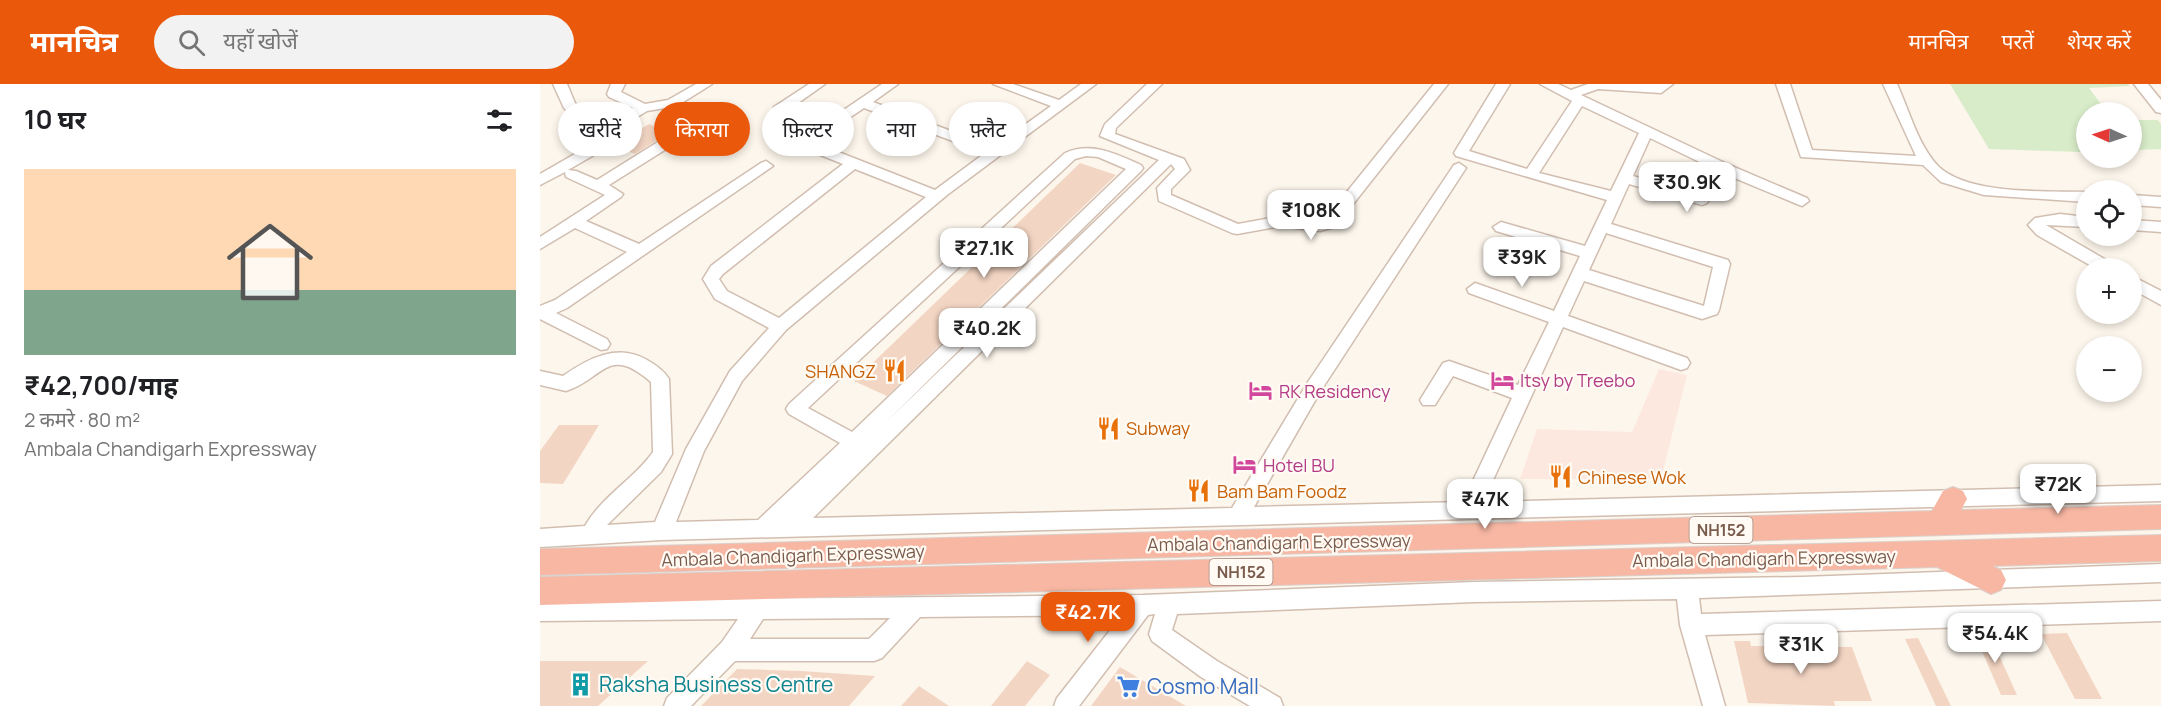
<!DOCTYPE html>
<html lang="hi">
<meta charset="utf-8">
<style>
:root{--surface:#fff;--page:#f2f2f2;--text:#202124;--muted:#757577;--line:#e0e0e0;--accent:#ea580c}
body{margin:0;font-family:Manrope,"Noto Sans Devanagari",sans-serif;background:var(--page);color:var(--text);height:100vh;display:flex;flex-direction:column;font-size:22px;white-space:nowrap}
*{box-sizing:border-box;margin:0}
p{font-size:20px;color:var(--muted)}
.icon{flex:none;width:33px;height:33px;fill:none;stroke:currentColor;stroke-width:2;stroke-linecap:round;stroke-linejoin:round}
.map{position:relative;flex:1;overflow:hidden}
.details{display:flex;flex-direction:column;background:var(--surface);width:540px}
.details>*{flex:none}
.guide{position:absolute;left:18px;top:18px;width:570px;height:54px;display:flex;gap:12px}
.needle{width:39px;rotate:273deg}
.fabs{position:absolute;left:1536px;top:18px;display:grid;gap:12px}
.fabs a{display:grid;place-items:center;width:66px;height:66px;border-radius:50%;background:var(--surface);box-shadow:0 3px 9px #0003;font-size:30px}
.price{position:absolute;translate:-50% -51px;padding:0 14px;border-radius:12px;background:#fff;color:#222;font-size:20px;line-height:39px;filter:drop-shadow(0 2px 3px #0008)}
.price::after{content:'';position:absolute;left:50%;top:36px;width:18px;height:14px;margin-left:-9px;background:inherit;clip-path:polygon(0 0,100% 0,50% 100%)}
.price.current{background:var(--accent);color:#fff}
ul{padding:0;list-style:none}
li{display:grid;align-content:center;gap:12px;height:318px;padding:0 24px}
li+li{border-top:2px solid var(--line)}
li span{display:grid;place-items:center;height:186px;border-radius:0px;color:#555}
li>.icon{margin-inline-start:auto}
span .icon{width:108px;height:108px;fill:#fffc;stroke-width:1}
li b{font-size:26px}
h2{display:flex;justify-content:space-between;align-items:center;height:72px;padding:0 24px;font-size:26px}
.pill{padding:0 21px;border-radius:27px;background:var(--surface);box-shadow:0 3px 9px #0003;font-size:21px;line-height:54px}
.pill.current{background:var(--accent);color:#fff}
header{display:flex;align-items:center;gap:36px;box-sizing:border-box;height:84px;padding:0 30px;background:var(--accent);color:#fff}
header strong{font-size:28px}
nav{display:flex;gap:33px;margin-inline-start:auto;font-size:21px}
.search{width:420px;height:54px;background:var(--page);display:flex;align-items:center;gap:15px;box-sizing:border-box;padding:0 21px;border-radius:33px;color:var(--muted);font-size:22px}
main{display:flex;flex:1;min-height:0}
.map>svg:first-child{display:block}
.commercial{fill:#fde8e0}
.green{fill:#d8ecc9}
.building{fill:#f3d5c3}
.lines{fill:none;stroke-linecap:round;stroke-linejoin:round}
.minor-casing{stroke:#d1beb0;stroke-width:3}
.highway-casing{stroke:#dad1cd;stroke-width:2}
.minor{fill:#fff;fill-rule:evenodd}
.highway{fill:#f7b7a3;fill-rule:evenodd}
.labels{text-anchor:middle;dominant-baseline:central;stroke-width:4.5;stroke-linejoin:round;paint-order:stroke}
.shield{fill:#fffaf3;stroke:#a28b7f;stroke-width:1.5}
.shield-label{font-size:16px;font-weight:bold;fill:#7a5c4d}
.food-label{font-size:18px;fill:#c56008;stroke:#fffaf3;text-anchor:start}
.hotel-label{font-size:18px;fill:#b23c85;stroke:#fffaf3;text-anchor:start}
.street-label{font-size:18px;fill:#7a5c4d;stroke:#fffaf3}
.near-culture-label{font-size:21px;fill:#0d838f;stroke:#fffaf3;text-anchor:start}
.near-shop-label{font-size:21px;fill:#366cbe;stroke:#fffaf3;text-anchor:start}
</style>
<header>
<strong>मानचित्र</strong>
<div class="search"><svg class="icon" aria-label="search" viewBox="0 0 24 24"><circle cx="10" cy="10" r="6"/><path d="M15 15l6 6"/></svg>यहाँ खोजें</div>
<nav><a>मानचित्र</a><a>परतें</a><a>शेयर करें</a></nav>
</header>
<main>
<section class="details">
<h2>10 घर<svg class="icon" aria-label="filters" viewBox="0 0 24 24"><path d="M4 7h16M4 17h16"/><circle cx="9" cy="7" r="2"/><circle cx="15" cy="17" r="2"/></svg></h2>
<ul>
<li><span style="background:linear-gradient(#ffd9b3 65%,#7fa58c 0)"><svg class="icon" aria-label="home" viewBox="0 0 24 24"><path d="M3 11l9-7 9 7M6 9v11h12V9"/></svg></span><div><b>₹42,700/माह</b><p>2 कमरे · 80 m²</p><p>Ambala Chandigarh Expressway</p></div></li>
</ul>
</section>
<div class="map">
<svg width="1621" height="622" viewBox="0 0 1621 622">
<rect width="100%" height="100%" fill="#fdf6ec"/>
<path class="commercial" d="M 1119,285 L 1147,291 L 1121,395 L 980,395 L 997,345 L 1092,348 Z"/>
<path class="green" d="M 1410,0 L 1588,0 L 1590,2 L 1549,4 L 1567,28 L 1546,28 L 1546,68 L 1539,68 L 1449,65 Z
M 1592,36 L 1618,36 L 1621,40 L 1621,65 L 1592,66 Z"/>
<path class="building" d="M 109,40 L 128,49 L 95,70 L 74,61 Z
M 540,79 L 576,91 L 347,312 L 314,297 Z
M 19,341 L 59,341 L 23,400 L 0,399 L 0,367 Z
M 1434,549 L 1449,549 L 1477,611 L 1461,611 Z
M 1527,549 L 1562,615 L 1535,615 L 1501,550 Z
M 1378,554 L 1411,622 L 1396,622 L 1365,555 Z
M 1194,557 L 1210,557 L 1211,562 L 1312,563 L 1332,617 L 1294,617 L 1295,622 L 1208,619 Z
M 0,577 L 108,577 L 58,622 L 0,622 Z
M 487,577 L 510,591 L 485,622 L 451,622 Z
M 580,583 L 646,622 L 551,622 Z
M 197,585 L 261,587 L 335,592 L 309,622 L 161,622 Z
M 379,602 L 409,622 L 361,622 Z"/>
<g class="lines">
<defs>
<path id="minor" d="M 13,0 L 27,0 L 35,19 L 61,43 L 93,24 L 69,13 L 67,10 L 71,0 L 85,0 L 81,8 L 105,20 L 128,16 L 156,0 L 172,0 L 137,22 L 107,27 L 67,51 L 66,64 L 28,86 L 36,87 L 57,96 L 129,51 L 139,51 L 139,57 L 69,101 L 83,110 L 81,113 L 46,137 L 99,160 L 221,79 L 226,77 L 233,82 L 27,224 L 16,229 L 67,255 L 70,260 L 67,265 L 61,266 L 0,235 L 0,222 L 15,216 L 87,168 L 35,144 L 0,165 L 0,153 L 65,111 L 26,93 L 25,88 L 0,101 L 0,90 L 54,59 L 53,50 L 24,24 Z
M 269,0 L 285,0 L 244,29 L 234,29 L 234,23 Z
M 342,0 L 358,0 L 333,18 L 454,63 L 511,22 L 453,0 L 473,0 L 519,16 L 541,0 L 556,0 L 407,111 L 246,246 L 202,297 L 164,367 L 136,438 L 218,436 L 300,359 L 249,330 L 246,325 L 249,320 L 525,69 C 552,57 576,70 601,81 L 603,84 L 601,87 L 344,340 L 619,76 L 560,52 L 565,40 L 607,0 L 622,0 L 576,44 L 575,50 L 644,75 L 650,86 L 631,105 L 631,111 L 698,140 L 741,132 L 785,135 L 894,0 L 908,0 L 795,143 L 780,147 L 741,142 L 697,150 L 692,149 L 619,117 L 617,104 L 635,85 L 631,80 L 273,434 L 692,424 L 768,298 L 914,81 L 919,79 L 926,84 L 780,308 L 714,423 L 923,418 L 972,314 L 913,292 L 895,321 L 883,321 L 880,316 L 903,279 L 909,277 L 978,301 L 1009,238 L 929,209 L 927,205 L 935,199 L 1014,227 L 1040,172 L 956,147 L 953,143 L 961,138 L 1045,162 L 1067,116 L 916,72 L 914,69 L 956,0 L 970,0 L 929,67 L 987,85 L 1032,17 L 1000,0 L 1018,0 L 1031,6 L 1048,0 L 1133,0 L 1121,9 L 1058,5 L 1041,11 L 1187,80 L 1267,114 L 1269,117 L 1262,122 L 1257,120 L 1185,90 L 1167,119 L 1162,121 L 1089,100 L 1071,140 L 1188,176 L 1190,180 L 1179,226 L 1177,230 L 1162,235 L 1044,197 L 1028,232 L 1147,274 L 1150,279 L 1147,284 L 1141,286 L 1023,243 L 943,418 L 1621,401 L 1621,417 L 122,456 L 0,463 L 0,445 L 45,442 C 62,412 93,396 113,368 L 111,298 C 67,260 64,295 26,307 L 0,301 L 0,287 L 23,292 C 49,274 77,259 107,276 C 116,281 124,287 129,295 L 132,370 L 121,388 L 67,441 L 115,438 L 146,365 L 190,287 L 229,244 L 175,215 L 163,195 L 171,182 L 303,80 L 260,63 L 258,57 ZM 1042,22 L 1099,49 L 1071,107 L 999,89 ZM 324,24 L 445,69 L 395,106 L 273,58 ZM 1110,54 L 1174,85 L 1158,110 L 1093,92 ZM 546,72 L 558,73 L 586,85 L 312,348 L 268,324 L 535,75 ZM 315,85 L 386,113 L 239,234 L 187,207 L 179,195 L 183,190 ZM 1066,149 L 1173,183 L 1164,222 L 1049,186 Z
M 1236,0 L 1250,0 L 1272,66 L 1376,72 L 1343,0 L 1357,0 C 1369,26 1378,61 1398,82 C 1428,111 1506,107 1546,108 L 1546,118 L 1444,111 L 1401,98 L 1383,81 L 1261,73 Z
M 1594,0 L 1608,0 L 1621,16 L 1621,29 L 1616,28 Z
M 1592,111 L 1621,113 L 1621,123 L 1592,121 Z
M 1520,130 L 1546,133 L 1546,143 L 1506,141 L 1573,180 L 1575,184 L 1555,184 L 1497,151 L 1488,141 L 1495,134 Z
M 1592,136 L 1621,138 L 1621,148 L 1592,146 Z
M 1592,192 L 1621,207 L 1621,221 L 1592,205 Z
M 1621,480 L 1621,498 L 1159,514 L 1161,530 L 1621,517 L 1621,537 L 1165,551 L 1185,622 L 1163,622 L 1140,541 L 1137,515 L 934,518 L 637,530 L 632,546 L 677,577 L 740,614 L 743,622 L 710,622 L 661,593 L 612,557 L 609,550 L 615,530 L 608,531 L 539,622 L 514,622 L 517,614 L 582,531 L 380,533 L 342,574 L 334,577 L 195,577 L 151,622 L 124,622 L 127,614 L 182,558 L 198,535 L 0,537 L 0,517 L 603,511 L 934,498 L 1263,493 ZM 350,534 L 329,555 L 210,555 L 223,535 Z"/>
<path id="highway" d="M 1413,403 L 1423,407 L 1427,415 L 1421,426 L 1621,421 L 1621,445 L 0,491 L 0,465 L 1392,427 L 1403,407 Z
M 1621,451 L 1621,477 L 1452,482 L 1461,486 L 1466,496 L 1461,506 L 1451,510 L 1397,483 L 0,521 L 0,493 Z"/>
</defs>
<use href="#minor" class="minor-casing"/>
<use href="#highway" class="highway-casing"/>
<use href="#minor" class="minor"/>
<use href="#highway" class="highway"/>
</g>
<defs>
<symbol id="restaurant-bare" viewBox="-9 -9 18 18"><path d="M-5-6h1v4h1v-4h1v4h1v-4h1v5L-1.5 .5V6h-2V.5L-5-1ZM5-6V6H3V1.5H1.5Q1.5-4 5-6Z" fill="#e8710a" stroke="#fffaf3" stroke-width="2.5" paint-order="stroke"/></symbol>
<symbol id="hotel-bare" viewBox="-9 -9 18 18"><path d="M-6-4.5h1.5V1H6V5H4.5V3h-9V5H-6ZM-4 0a1.8 1.8 0 1 1 3.6 0ZM.5 0V-2.5h3Q6-2.5 6 0Z" fill="#d1479c" stroke="#fffaf3" stroke-width="2.5" paint-order="stroke"/></symbol>
<symbol id="building-bare" viewBox="-9 -9 18 18"><path d="M-4-6H4V6H1V3H-1V6H-4ZM-2.5-4.3h1.7v1.8h-1.7ZM.8-4.3h1.7v1.8H.8ZM-2.5-1h1.7V.8h-1.7ZM.8-1h1.7V.8H.8Z" fill="#0f9aa8" stroke="#fffaf3" stroke-width="2.5" paint-order="stroke"/></symbol>
<symbol id="supermarket-bare" viewBox="-9 -9 18 18"><path d="M-6-5.5h2.5l.6 2H6L4.5 2H-2.5L-4.4-4H-6ZM-1.5 3.2a1.3 1.3 0 1 0 .1 0ZM3 3.2a1.3 1.3 0 1 0 .1 0Z" fill="#3f7fe0" stroke="#fffaf3" stroke-width="2.5" paint-order="stroke"/></symbol>
</defs>
<g fill-rule="evenodd">
<use href="#restaurant-bare" x="338" y="270" width="33" height="33"/>
<use href="#hotel-bare" x="946" y="280" width="33" height="33"/>
<use href="#hotel-bare" x="704" y="290" width="33" height="33"/>
<use href="#restaurant-bare" x="552" y="328" width="33" height="33"/>
<use href="#hotel-bare" x="688" y="364" width="33" height="33"/>
<use href="#restaurant-bare" x="1004" y="376" width="33" height="33"/>
<use href="#restaurant-bare" x="642" y="390" width="33" height="33"/>
<use href="#building-bare" x="24" y="584" width="33" height="33"/>
<use href="#supermarket-bare" x="572" y="586" width="33" height="33"/>
</g>
<g class="labels">
<g class="shield">
<rect x="1149.5" y="433" width="63" height="26" rx="4.5"/>
<rect x="669.5" y="475" width="63" height="26" rx="4.5"/>
</g>
<g class="shield-label">
<text x="1181" y="446">NH152</text>
<text x="701" y="488">NH152</text>
</g>
<g class="food-label">
<text x="336" y="287" text-anchor="end">SHANGZ</text>
<text x="586" y="344">Subway</text>
<text x="1038" y="393">Chinese Wok</text>
<text x="677" y="407">Bam Bam Foodz</text>
</g>
<g class="hotel-label">
<text x="980" y="296">Itsy by Treebo</text>
<text x="739" y="307">RK Residency</text>
<text x="723" y="381">Hotel BU</text>
</g>
<g class="street-label">
<text transform="translate(739 458) rotate(-1)">Ambala Chandigarh Expressway</text>
<text transform="translate(253 471) rotate(-2)">Ambala Chandigarh Expressway</text>
<text transform="translate(1224 474) rotate(-1)">Ambala Chandigarh Expressway</text>
</g>
<g class="near-culture-label">
<text x="59" y="600">Raksha Business Centre</text>
</g>
<g class="near-shop-label">
<text x="607" y="602">Cosmo Mall</text>
</g>
</g>
</svg>
<div class="fabs">
<a><svg class="needle" viewBox="-14 -14 28 28"><path d="M0-13l5 13h-10z" fill="#e53935"/><path d="M0 13l5-13h-10z" fill="#757577"/></svg></a>
<a><svg class="icon" aria-label="locate" viewBox="0 0 24 24"><circle cx="12" cy="12" r="6"/><path d="M12 2v4M12 18v4M2 12h4M18 12h4"/></svg></a>
<a>+</a>
<a>−</a>
</div>
<b class="price" style="left:1147px;top:129px">₹30.9K</b>
<b class="price" style="left:771px;top:157px">₹108K</b>
<b class="price" style="left:444px;top:195px">₹27.1K</b>
<b class="price" style="left:982px;top:204px">₹39K</b>
<b class="price" style="left:447px;top:275px">₹40.2K</b>
<b class="price" style="left:1518px;top:431px">₹72K</b>
<b class="price" style="left:945px;top:446px">₹47K</b>
<b class="price current" style="left:548px;top:559px">₹42.7K</b>
<b class="price" style="left:1455px;top:580px">₹54.4K</b>
<b class="price" style="left:1261px;top:591px">₹31K</b>
<div class="guide">
<a class="pill">खरीदें</a>
<a class="pill current">किराया</a>
<a class="pill">फ़िल्टर</a>
<a class="pill">नया</a>
<a class="pill">फ़्लैट</a>
</div>
</div>
</main>
